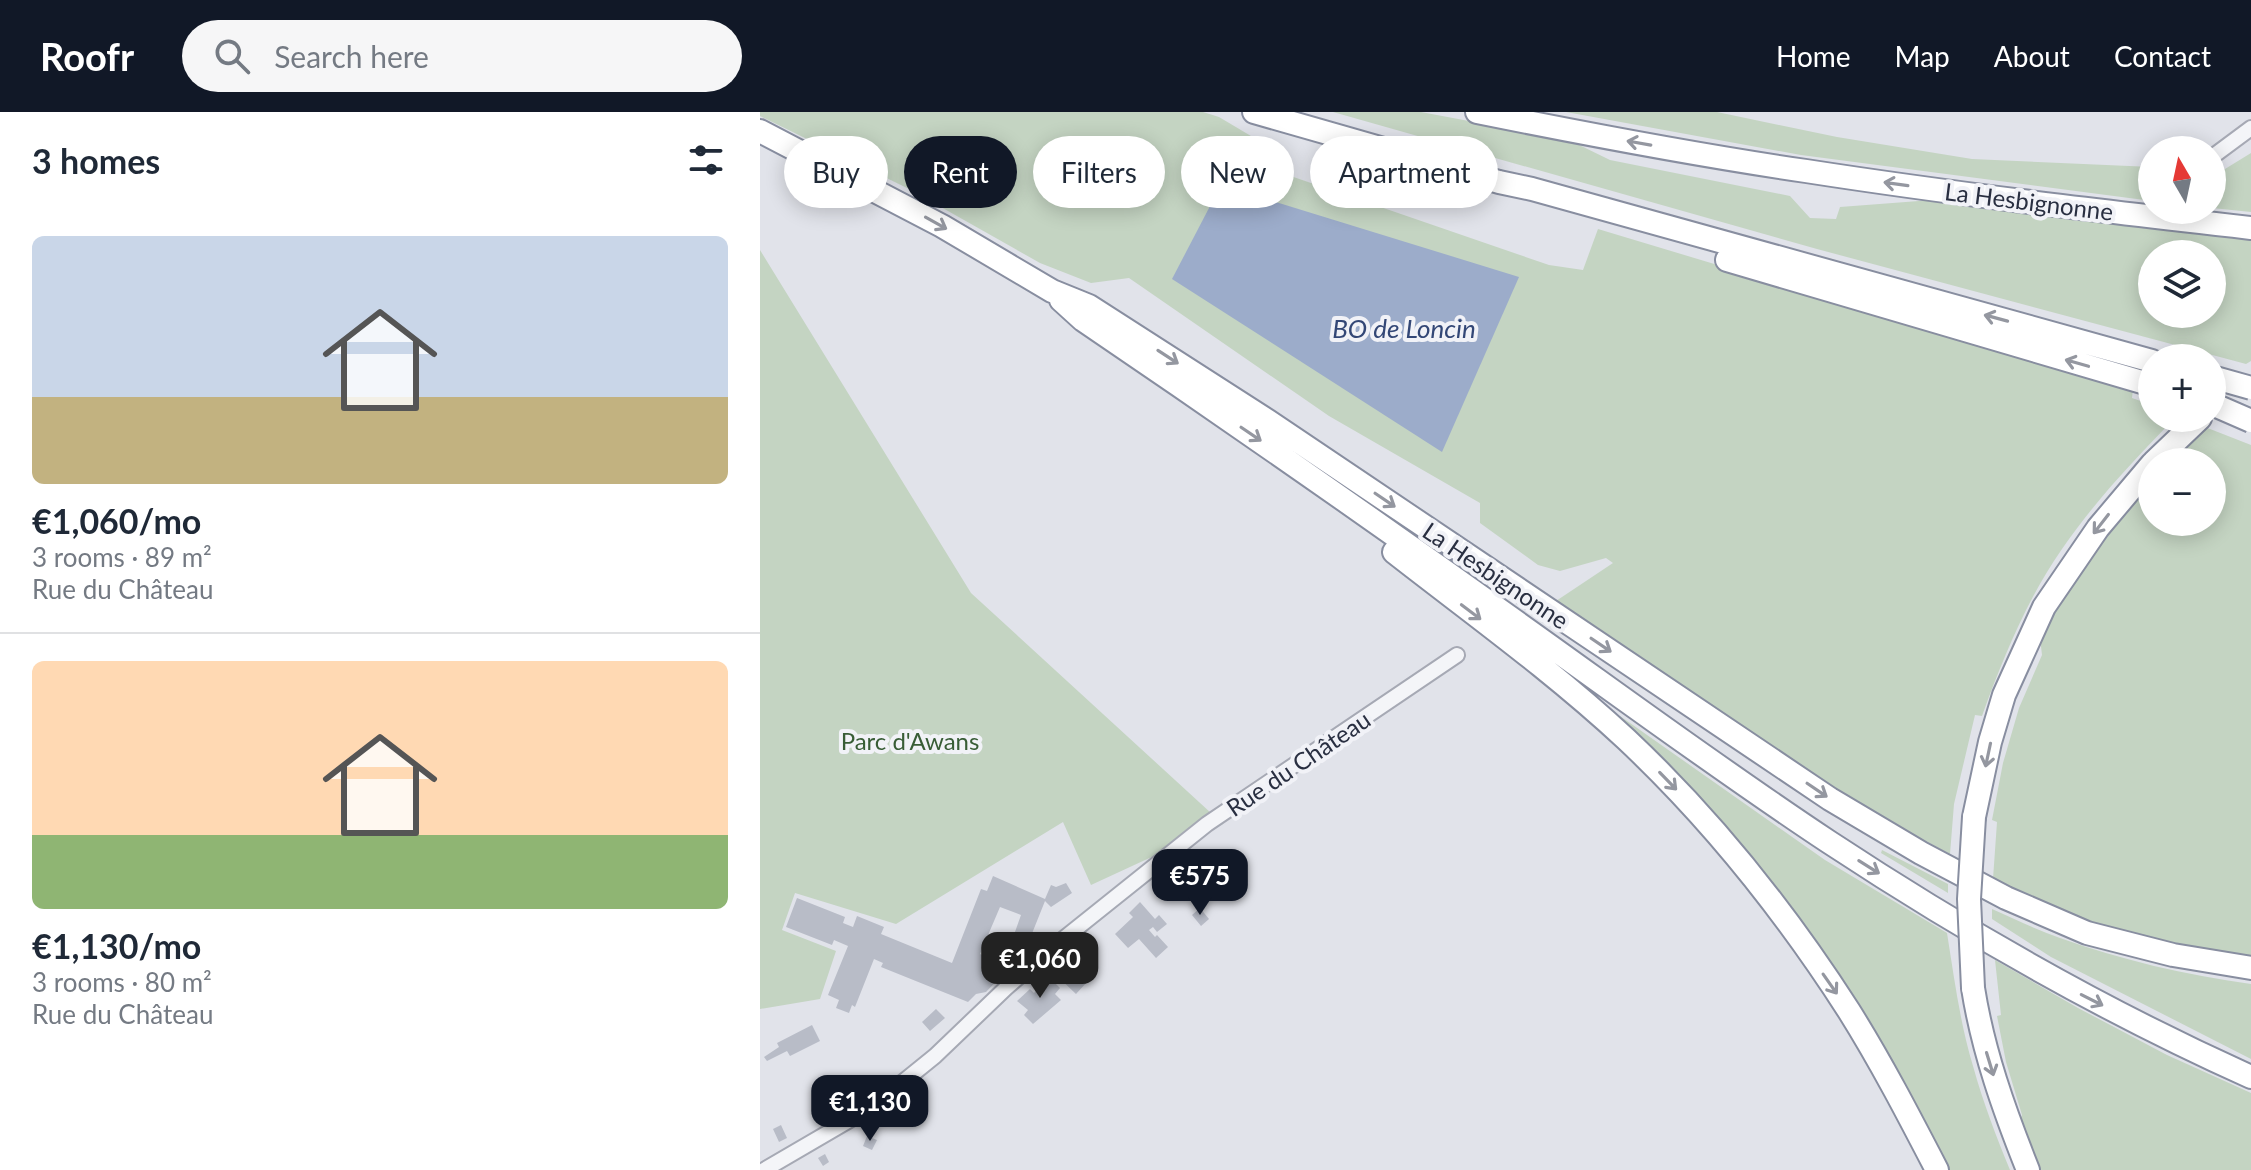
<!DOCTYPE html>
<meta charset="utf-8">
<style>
:root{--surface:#fff;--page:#f6f6f7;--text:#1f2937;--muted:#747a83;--line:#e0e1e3;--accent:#111827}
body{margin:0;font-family:Lato,sans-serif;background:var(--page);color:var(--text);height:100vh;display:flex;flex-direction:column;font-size:30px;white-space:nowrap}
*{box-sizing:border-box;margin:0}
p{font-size:26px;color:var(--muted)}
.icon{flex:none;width:44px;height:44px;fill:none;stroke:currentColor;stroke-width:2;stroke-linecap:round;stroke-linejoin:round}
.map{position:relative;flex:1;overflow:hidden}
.sheet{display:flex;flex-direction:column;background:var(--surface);width:760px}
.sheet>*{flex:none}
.hud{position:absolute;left:24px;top:24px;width:760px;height:72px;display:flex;gap:16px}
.needle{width:52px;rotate:351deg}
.tools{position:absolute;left:1378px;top:24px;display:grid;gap:16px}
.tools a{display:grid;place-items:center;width:88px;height:88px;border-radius:50%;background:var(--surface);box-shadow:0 4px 20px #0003;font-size:40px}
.price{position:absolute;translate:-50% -68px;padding:0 18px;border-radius:16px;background:var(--accent);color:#fff;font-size:26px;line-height:52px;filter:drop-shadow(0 2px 4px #0008)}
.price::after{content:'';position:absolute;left:50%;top:48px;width:24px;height:18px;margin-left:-12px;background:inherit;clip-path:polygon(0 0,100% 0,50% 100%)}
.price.active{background:#222;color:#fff}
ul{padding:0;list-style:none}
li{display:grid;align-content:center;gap:16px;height:424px;padding:0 32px}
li+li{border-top:2px solid var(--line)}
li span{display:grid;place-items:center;height:248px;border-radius:12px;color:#555}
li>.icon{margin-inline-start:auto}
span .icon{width:144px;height:144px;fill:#fffc;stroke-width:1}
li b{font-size:34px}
h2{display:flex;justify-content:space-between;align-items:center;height:96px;padding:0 32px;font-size:34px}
.tag{padding:0 28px;border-radius:36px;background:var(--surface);box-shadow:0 4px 20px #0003;font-size:28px;line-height:72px}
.tag.active{background:var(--accent);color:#fff}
header{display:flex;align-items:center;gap:48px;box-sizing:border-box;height:112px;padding:0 40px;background:var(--accent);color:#fff}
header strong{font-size:38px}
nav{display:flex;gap:44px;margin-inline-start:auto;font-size:28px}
.search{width:560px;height:72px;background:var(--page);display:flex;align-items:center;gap:20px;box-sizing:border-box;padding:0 28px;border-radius:44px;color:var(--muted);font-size:30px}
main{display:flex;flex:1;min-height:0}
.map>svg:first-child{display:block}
.green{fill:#c4d4c2;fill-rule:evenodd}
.water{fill:#9cacca}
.building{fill:#b8bcc7;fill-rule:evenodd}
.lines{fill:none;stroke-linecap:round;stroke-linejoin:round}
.minor-casing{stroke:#a6a9b4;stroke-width:18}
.highway-casing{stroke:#888ea0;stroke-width:26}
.minor{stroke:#f4f5f8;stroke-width:14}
.highway{stroke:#fff;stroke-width:22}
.highway-bridge-casing{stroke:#888ea0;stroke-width:26;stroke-linecap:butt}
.highway-bridge{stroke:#fff;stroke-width:22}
.oneway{stroke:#9497a0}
.labels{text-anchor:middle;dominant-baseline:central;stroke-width:8;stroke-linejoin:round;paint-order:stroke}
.street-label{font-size:24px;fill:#292f41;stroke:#f1f2f7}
.park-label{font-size:24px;fill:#385d36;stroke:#f1f2f7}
.water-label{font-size:26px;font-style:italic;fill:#334776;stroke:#f1f2f7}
</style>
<header>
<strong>Roofr</strong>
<div class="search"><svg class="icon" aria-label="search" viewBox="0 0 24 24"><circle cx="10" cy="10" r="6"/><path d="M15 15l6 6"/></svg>Search here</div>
<nav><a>Home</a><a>Map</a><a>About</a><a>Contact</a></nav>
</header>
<main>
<section class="sheet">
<h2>3 homes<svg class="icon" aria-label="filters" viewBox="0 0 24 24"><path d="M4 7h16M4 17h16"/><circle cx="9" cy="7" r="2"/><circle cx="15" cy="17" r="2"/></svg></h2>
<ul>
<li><span style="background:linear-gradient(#c9d6e8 65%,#c2b280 0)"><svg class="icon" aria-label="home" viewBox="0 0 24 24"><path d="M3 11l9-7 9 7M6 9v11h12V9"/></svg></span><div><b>€1,060/mo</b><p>3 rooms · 89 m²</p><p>Rue du Château</p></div></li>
<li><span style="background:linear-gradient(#ffd9b3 70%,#8fb573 0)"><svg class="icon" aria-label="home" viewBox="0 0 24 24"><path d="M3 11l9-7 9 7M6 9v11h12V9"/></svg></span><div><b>€1,130/mo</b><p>3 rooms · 80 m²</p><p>Rue du Château</p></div></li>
</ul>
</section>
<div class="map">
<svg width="1491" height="1058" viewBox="0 0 1491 1058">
<rect width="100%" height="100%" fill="#e1e3ea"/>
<path class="green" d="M 0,0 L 443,0 L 459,5 L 513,37 L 519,60 L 789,153 L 823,158 L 838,117 L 1373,278 L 1372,286 L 1392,293 L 1392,306 L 1415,306 C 1375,347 1335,389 1302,437 C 1267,487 1243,546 1222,604 L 1215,603 L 1194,692 L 1190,742 L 1113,701 L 793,491 L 853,451 L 846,446 L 800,459 L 778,453 L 720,411 L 720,391 L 569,304 L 369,166 L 331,171 L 280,151 L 149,77 L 0,4 Z
M 573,0 L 661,0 L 809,28 L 850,48 L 1030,84 L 1050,106 L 1076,107 L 1080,95 L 1172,88 L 1491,126 L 1491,249 L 1486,252 L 1057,137 ZM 1392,142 L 1452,142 L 1452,202 L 1392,202 Z
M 806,0 L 957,0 L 1077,25 L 1212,47 L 1392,55 L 1392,89 L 1041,43 Z
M 1491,41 L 1491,100 L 1452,96 L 1452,65 Z
M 0,138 L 211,481 L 463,712 L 331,773 L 303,710 L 136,812 L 35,781 L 22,818 L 76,839 L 60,887 L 0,897 Z
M 1445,315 L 1491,333 L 1491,846 L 1447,841 L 1320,808 L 1233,767 L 1237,710 L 1232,708 L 1243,651 L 1259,596 L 1282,543 L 1280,526 L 1311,466 L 1392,365 L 1392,410 L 1452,410 L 1452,350 L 1408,350 Z
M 860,604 L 1065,748 L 1187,821 C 1194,865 1200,911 1213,954 C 1223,990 1236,1024 1250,1058 L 1188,1058 L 1154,991 L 1114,922 L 858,608 Z
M 1122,738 L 1188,772 L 1188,781 L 1121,741 Z
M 1232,797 C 1255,807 1277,818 1300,826 C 1362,848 1425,863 1491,872 L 1491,947 L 1291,845 L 1232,807 Z
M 1235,848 L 1318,896 L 1407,943 L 1491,981 L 1491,1058 L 1279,1058 L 1259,1011 L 1262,1003 L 1246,950 L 1237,904 L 1241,903 Z"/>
<path class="water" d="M 461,73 L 759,165 L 682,340 L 412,167 Z"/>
<path class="building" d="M 233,764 L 285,787 L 291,773 L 296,775 L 306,771 L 312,781 L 291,795 L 285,789 L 265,839 L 226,880 L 216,882 L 208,890 L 121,855 L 123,851 L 114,847 L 95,895 L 92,893 L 89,901 L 76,896 L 79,888 L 68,883 L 88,834 L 74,828 L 72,833 L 26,815 L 37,786 L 85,805 L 83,811 L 93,815 L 97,804 L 124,815 L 121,822 L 192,851 L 221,777 L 227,779 ZM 240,795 L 261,803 L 251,831 L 248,831 L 239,850 L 220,842 Z
M 380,790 L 395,807 L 399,803 L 407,812 L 397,820 L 393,815 L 389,818 L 395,825 L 397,823 L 408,835 L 396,846 L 379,827 L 368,836 L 355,822 L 373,805 L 369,801 Z
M 440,796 L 449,807 L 441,814 L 432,803 Z
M 307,845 L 327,862 L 322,866 L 327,870 L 316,882 L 293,860 Z
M 284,858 L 287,862 L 278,870 L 275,865 Z
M 289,865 L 300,876 L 295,882 L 301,888 L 273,912 L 264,903 L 268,898 L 257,889 L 270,877 L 274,881 Z
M 176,897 L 185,906 L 170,919 L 162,910 Z
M 52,913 L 60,929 L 30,944 L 27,939 L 7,949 L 4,945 L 19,935 L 17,931 Z
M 21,1013 L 27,1026 L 19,1030 L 13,1017 Z
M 107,1024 L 117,1028 L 112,1038 L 103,1034 Z
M 65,1042 L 69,1050 L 63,1054 L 58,1046 Z"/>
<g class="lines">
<defs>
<path id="minor" d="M 1452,45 L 1491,16
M 4,1058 L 112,995 L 175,944 L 246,876 L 292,836 L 447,712 L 697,543"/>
<path id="highway" d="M 494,0 L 739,70 L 772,77 L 1392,249
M 717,0 C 826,22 936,43 1046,59 C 1194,82 1342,99 1491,116
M 0,19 L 182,114 L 292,179 L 329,194 L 508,309 L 1070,687 L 1161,741 L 1246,786 L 1327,821 L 1413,843 L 1491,856
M 967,148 L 1392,273
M 301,188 L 323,208 C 466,305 608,404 748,504 C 855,580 960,658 1069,730 C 1204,819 1344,899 1491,965
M 1394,350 L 1440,306
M 634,440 C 712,501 793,559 866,627 C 951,707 1026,801 1089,899 C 1121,950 1149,1004 1177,1058
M 1214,705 L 1230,630 L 1244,583 L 1284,495 L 1338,416 L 1392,352
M 1213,876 C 1223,939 1244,998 1268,1058"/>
</defs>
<use href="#minor" class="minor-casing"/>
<use href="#highway" class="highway-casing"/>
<use href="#minor" class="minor"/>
<use href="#highway" class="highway"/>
<defs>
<path id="highway-bridge" d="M 1452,265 L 1491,276
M 1452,292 L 1491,309
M 1213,876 L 1209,787 L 1214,705"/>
</defs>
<use href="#highway-bridge" class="highway-bridge-casing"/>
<use href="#highway-bridge" class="highway-bridge"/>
</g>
<defs><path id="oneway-shaft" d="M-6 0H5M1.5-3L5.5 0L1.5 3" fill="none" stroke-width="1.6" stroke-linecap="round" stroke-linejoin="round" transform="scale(2)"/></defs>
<g class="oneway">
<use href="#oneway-shaft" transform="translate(879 31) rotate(-170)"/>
<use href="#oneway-shaft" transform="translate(1136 72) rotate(-172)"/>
<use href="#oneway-shaft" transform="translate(176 111) rotate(29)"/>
<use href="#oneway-shaft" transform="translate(1236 206) rotate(-165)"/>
<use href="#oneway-shaft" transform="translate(408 245) rotate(33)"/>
<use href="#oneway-shaft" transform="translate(1317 251) rotate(-164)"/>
<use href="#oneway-shaft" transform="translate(491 322) rotate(34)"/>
<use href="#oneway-shaft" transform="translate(625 388) rotate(34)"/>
<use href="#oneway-shaft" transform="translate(1341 412) rotate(128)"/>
<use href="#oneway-shaft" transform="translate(711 500) rotate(37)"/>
<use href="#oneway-shaft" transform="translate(841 533) rotate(34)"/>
<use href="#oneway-shaft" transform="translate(1228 643) rotate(102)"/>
<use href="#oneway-shaft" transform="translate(908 669) rotate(46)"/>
<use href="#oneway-shaft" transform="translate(1057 678) rotate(34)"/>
<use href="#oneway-shaft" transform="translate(1109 755) rotate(32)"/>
<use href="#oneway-shaft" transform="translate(1070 872) rotate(55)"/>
<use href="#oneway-shaft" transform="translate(1332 888) rotate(27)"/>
<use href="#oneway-shaft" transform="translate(1230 952) rotate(73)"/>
</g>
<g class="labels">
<g class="street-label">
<text transform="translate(1269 89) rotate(7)">La Hesbignonne</text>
<text transform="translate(736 463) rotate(34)">La Hesbignonne</text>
<text transform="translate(538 651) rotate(-34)">Rue du Château</text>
</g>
<g class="park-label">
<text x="150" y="628">Parc d'Awans</text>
</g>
<g class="water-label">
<text x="644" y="216">BO de Loncin</text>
</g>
</g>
</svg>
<div class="tools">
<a><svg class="needle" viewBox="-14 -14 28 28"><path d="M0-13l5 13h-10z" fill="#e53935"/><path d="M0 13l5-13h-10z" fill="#747a83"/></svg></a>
<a><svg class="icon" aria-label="layers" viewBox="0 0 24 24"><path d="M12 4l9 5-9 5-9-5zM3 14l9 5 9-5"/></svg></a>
<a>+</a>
<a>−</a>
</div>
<b class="price" style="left:440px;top:805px">€575</b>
<b class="price active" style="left:280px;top:888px">€1,060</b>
<b class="price" style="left:110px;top:1031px">€1,130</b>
<div class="hud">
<a class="tag">Buy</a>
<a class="tag active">Rent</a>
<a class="tag">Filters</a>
<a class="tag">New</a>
<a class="tag">Apartment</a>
</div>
</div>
</main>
